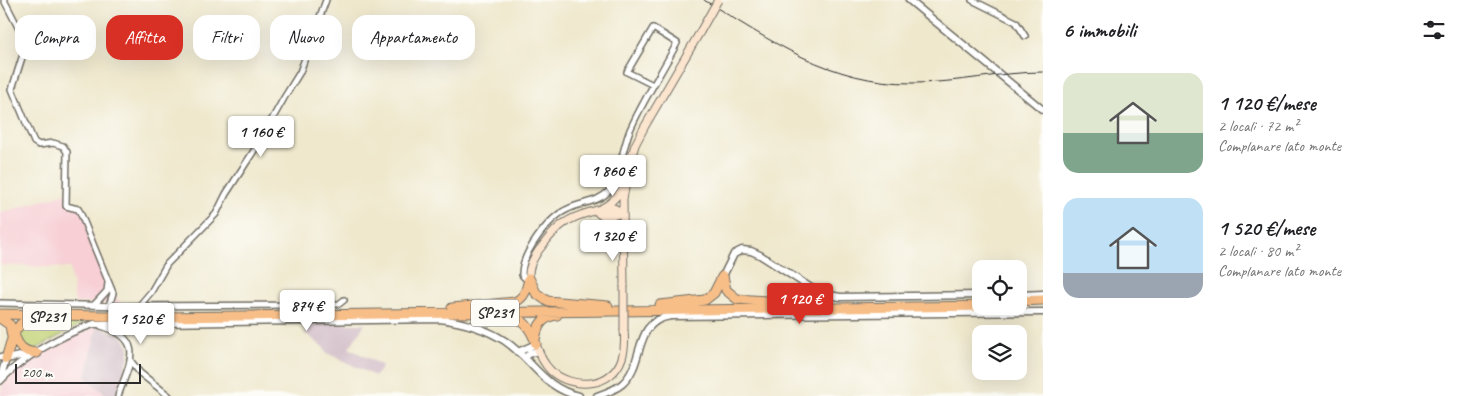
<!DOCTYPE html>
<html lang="it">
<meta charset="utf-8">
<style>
:root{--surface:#fff;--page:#f6f6f6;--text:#202124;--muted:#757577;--accent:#d93025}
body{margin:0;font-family:Caveat,sans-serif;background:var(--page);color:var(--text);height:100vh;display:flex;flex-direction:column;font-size:19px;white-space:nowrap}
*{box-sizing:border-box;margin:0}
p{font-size:16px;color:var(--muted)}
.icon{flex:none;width:28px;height:28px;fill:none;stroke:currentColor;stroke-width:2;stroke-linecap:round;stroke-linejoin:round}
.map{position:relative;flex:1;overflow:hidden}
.sheet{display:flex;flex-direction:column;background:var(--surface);width:425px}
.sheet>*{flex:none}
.hud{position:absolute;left:15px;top:15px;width:475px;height:45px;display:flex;gap:10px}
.fabs{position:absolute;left:972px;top:260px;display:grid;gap:10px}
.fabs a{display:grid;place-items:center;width:55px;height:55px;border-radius:10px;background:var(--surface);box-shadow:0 5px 20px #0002;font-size:25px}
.scale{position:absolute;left:15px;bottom:12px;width:126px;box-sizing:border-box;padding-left:5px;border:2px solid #2b2b2b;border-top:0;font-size:14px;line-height:18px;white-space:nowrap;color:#2b2b2b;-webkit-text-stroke:4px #fdfcf7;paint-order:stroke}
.price{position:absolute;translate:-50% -42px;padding:0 11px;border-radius:5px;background:#fff;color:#222;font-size:16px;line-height:32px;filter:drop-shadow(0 1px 2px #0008)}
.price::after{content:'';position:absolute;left:50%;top:30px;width:15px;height:11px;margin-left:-8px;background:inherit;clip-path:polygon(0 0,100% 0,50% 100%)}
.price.current{background:var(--accent);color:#fff}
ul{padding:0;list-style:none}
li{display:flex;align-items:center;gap:15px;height:125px;padding:0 20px}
li span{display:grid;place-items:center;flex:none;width:140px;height:100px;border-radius:15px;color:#555}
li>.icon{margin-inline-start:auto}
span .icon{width:60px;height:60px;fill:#fffc;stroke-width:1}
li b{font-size:21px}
h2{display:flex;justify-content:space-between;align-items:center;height:60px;padding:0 20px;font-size:21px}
.chip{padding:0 18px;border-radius:15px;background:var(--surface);box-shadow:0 5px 20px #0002;font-size:18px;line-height:45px}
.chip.current{background:var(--accent);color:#fff}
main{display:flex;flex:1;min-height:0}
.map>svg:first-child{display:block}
.built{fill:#f7cfd5}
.industrial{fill:#d2bdc8}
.green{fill:#c2d275;stroke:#767e50}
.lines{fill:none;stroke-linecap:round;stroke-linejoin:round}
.minor-casing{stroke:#706d64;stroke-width:8}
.tertiary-casing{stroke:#706d64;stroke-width:9}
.secondary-casing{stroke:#706d64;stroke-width:9}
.trunk-casing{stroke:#706d64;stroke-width:11}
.minor{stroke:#fff;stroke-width:5}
.tertiary{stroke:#fff;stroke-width:6}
.secondary{stroke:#fce5cf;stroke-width:7}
.trunk{stroke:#f7be88;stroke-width:9}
.rail{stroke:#2b2b2b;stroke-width:1}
.secondary-bridge-casing{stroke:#706d64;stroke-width:9;stroke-linecap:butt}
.secondary-bridge{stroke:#fce5cf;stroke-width:7}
.labels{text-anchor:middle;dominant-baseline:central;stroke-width:4.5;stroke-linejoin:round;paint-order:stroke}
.shield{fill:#fdfcf7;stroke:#6a6a68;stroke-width:1}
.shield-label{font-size:16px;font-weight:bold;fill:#2b2b2b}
</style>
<main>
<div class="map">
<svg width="1043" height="396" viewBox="0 0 1043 396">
<rect width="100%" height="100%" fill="#fdfcf7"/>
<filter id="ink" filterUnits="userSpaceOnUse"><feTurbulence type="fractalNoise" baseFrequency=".02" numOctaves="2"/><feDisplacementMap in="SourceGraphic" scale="10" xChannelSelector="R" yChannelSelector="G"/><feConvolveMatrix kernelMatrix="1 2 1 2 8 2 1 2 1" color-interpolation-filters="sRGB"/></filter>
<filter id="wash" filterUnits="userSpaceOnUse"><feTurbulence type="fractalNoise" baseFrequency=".0096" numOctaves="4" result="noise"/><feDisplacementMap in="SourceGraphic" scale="20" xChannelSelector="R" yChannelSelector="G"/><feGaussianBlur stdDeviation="1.12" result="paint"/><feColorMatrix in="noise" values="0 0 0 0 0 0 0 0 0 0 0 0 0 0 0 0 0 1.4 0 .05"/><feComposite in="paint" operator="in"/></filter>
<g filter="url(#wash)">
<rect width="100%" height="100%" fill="#efe8cd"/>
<path class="built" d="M 67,193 L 68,203 L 83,207 L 99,256 L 118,300 L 123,304 L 75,303 L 70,268 L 0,265 L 0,213 Z
M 97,326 L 86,378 L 108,396 L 0,396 L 2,385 L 8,375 L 22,364 L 84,329 Z"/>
<path class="industrial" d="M 306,324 L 365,324 L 349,348 L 383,366 L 375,376 L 325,352 L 324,348 L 305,333 L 307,329 L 305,327 Z
M 97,326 L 122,336 L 129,347 L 129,356 L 116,396 L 108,396 L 86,378 Z"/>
<path class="green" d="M 33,320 L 87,321 L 34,350 L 21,346 L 18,332 L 21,326 Z"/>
</g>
<g filter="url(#ink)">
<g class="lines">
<defs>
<path id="minor" d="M 4,0 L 20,31 L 26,45 L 12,89 L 34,142 L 39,145 L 53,143 L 63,146 L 67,152 L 66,206 L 78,209 L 80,212 L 113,293 L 109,306
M 972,0 L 1016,22 L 1025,36
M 529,278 L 525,278 L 522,275 C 521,254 549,217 568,209 C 581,202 598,203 609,191 C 619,178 623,147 630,130 C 643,100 662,72 677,43 L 653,28 L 627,72 L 651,84
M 0,303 L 123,306 L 321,305 L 339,304 L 344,300
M 94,305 L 107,291 L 108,283
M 139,306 L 151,292 L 167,264 L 216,214 L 226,194 L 257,146 L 284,98 L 300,72 L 326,0
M 101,326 C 146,339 130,362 118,396
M 130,360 L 140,373 L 169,396"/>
<path id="tertiary" d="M 909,0 L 1043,110
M 723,276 L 734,254 L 742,250 L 751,251 L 760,255 L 819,293 L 840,297 L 981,295
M 1019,295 L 1043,294
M 518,352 L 536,344
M 0,357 L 6,359 L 30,354
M 525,358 L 530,353 L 539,351
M 0,379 L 6,359
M 0,381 C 21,358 64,333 94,324 L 440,319 C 463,322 485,328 505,341 C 534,361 543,388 579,396
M 597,396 C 606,393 615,390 622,384 C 646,363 632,321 671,316 L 1043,312"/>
<path id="secondary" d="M 602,209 L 614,208 L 623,213
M 599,214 L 613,222 L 622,235
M 604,214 L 616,215 L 623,213
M 529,278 C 528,267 533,259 539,250 C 547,240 554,229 566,222 C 590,207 605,217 623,187
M 624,286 L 623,199 L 629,166 L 635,145 L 645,126 L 700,32
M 536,344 C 539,354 543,363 551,371 C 573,390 612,388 622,358 C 625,349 625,340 624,331"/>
<path id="trunk" d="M 723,276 L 726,290 L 737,299 L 798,303
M 529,278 L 536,293 L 547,301 L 608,306
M 1019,301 L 1043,300
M 660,305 L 705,300 L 714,293 L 722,277
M 452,308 L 515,302 C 525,297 527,289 529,278
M 0,314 L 159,317 L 990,306
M 508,316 C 524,318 532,330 536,344
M 0,318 L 10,325 L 12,337
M 14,334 C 18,346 23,352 37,353
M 535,340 C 537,326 542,317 557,315
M 6,359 C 11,343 14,319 35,318"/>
</defs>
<use href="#minor" class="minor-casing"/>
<use href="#tertiary" class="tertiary-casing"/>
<use href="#secondary" class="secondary-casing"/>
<use href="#trunk" class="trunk-casing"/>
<use href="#minor" class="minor"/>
<use href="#tertiary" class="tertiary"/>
<use href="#secondary" class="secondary"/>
<use href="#trunk" class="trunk"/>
<path class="rail" d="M 704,0 C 771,41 831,84 914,83 C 957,83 1000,72 1043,72"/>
<defs>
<path id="secondary-bridge" d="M 700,32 L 718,0
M 624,286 L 624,331"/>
</defs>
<use href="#secondary-bridge" class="secondary-bridge-casing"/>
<use href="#secondary-bridge" class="secondary-bridge"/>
</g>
</g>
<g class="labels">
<g class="shield">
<rect x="471" y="299.5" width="48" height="27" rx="4"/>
<rect x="23" y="303.5" width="48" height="27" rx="4"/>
</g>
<g class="shield-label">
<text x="495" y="313">SP231</text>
<text x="47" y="317">SP231</text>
</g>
</g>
</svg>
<div class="fabs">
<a><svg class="icon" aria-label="locate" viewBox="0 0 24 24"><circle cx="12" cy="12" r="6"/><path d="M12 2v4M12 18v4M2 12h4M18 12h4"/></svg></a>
<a><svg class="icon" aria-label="layers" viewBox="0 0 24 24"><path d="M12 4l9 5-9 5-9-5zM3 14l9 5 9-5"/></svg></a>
</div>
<div class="scale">200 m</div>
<b class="price" style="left:261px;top:158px">1 160 €</b>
<b class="price" style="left:613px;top:197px">1 860 €</b>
<b class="price" style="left:613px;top:262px">1 320 €</b>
<b class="price current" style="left:800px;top:325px">1 120 €</b>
<b class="price" style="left:307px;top:332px">874 €</b>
<b class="price" style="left:141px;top:345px">1 520 €</b>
<div class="hud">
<a class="chip">Compra</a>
<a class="chip current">Affitta</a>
<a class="chip">Filtri</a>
<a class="chip">Nuovo</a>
<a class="chip">Appartamento</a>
</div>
</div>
<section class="sheet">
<h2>6 immobili<svg class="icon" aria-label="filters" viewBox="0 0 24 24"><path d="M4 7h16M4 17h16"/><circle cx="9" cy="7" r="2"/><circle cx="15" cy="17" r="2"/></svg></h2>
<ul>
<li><span style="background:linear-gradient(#dfe7d0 60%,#7fa58c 0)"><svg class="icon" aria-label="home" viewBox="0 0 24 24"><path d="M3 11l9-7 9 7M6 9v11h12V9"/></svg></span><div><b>1 120 €/mese</b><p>2 locali · 72 m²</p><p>Complanare lato monte</p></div></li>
<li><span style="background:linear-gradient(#bfe0f5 75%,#9aa5b1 0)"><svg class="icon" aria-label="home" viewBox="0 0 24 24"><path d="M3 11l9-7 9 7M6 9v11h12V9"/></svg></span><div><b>1 520 €/mese</b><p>2 locali · 80 m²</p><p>Complanare lato monte</p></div></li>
</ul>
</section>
</main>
